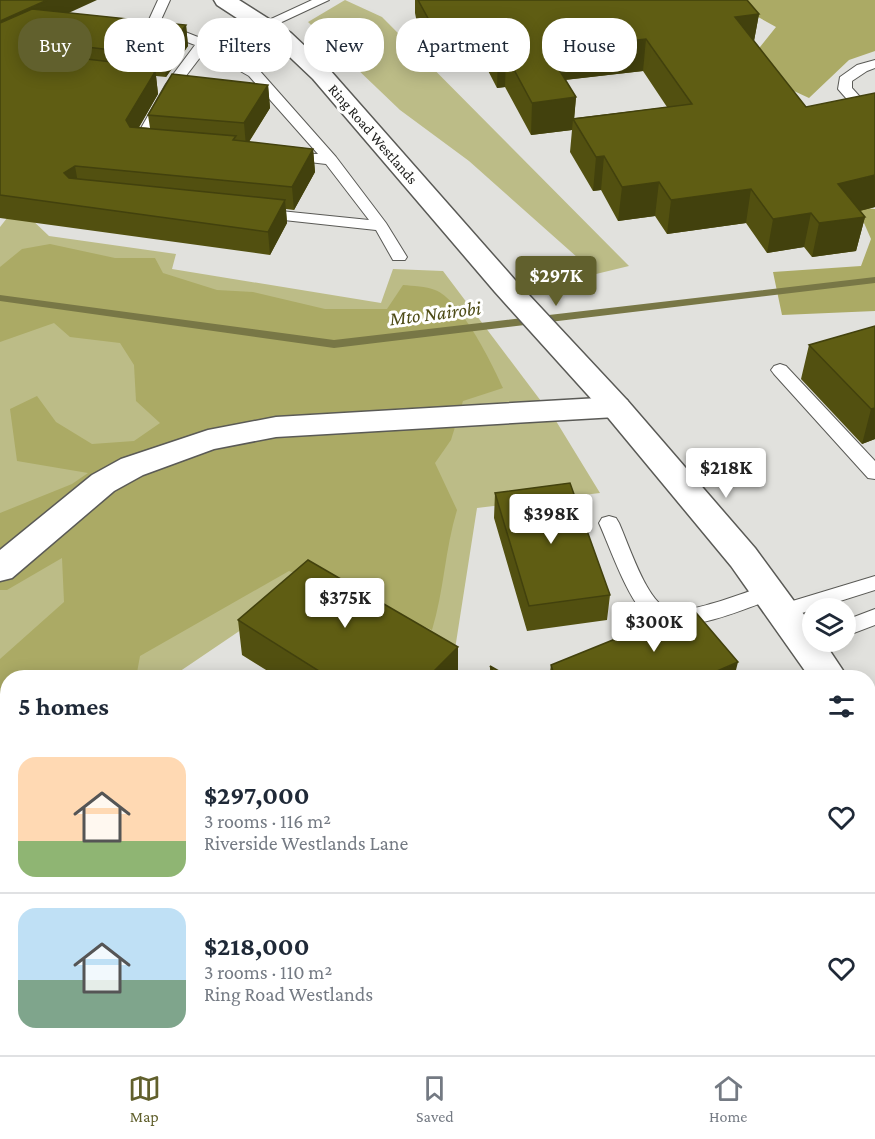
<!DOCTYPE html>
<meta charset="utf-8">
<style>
:root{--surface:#fff;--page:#f6f6f7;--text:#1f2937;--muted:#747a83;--line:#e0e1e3;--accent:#61602d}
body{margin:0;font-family:"Crimson Pro",serif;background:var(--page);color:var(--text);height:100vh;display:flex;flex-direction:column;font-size:22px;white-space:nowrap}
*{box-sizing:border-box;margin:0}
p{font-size:20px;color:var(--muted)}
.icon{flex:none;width:33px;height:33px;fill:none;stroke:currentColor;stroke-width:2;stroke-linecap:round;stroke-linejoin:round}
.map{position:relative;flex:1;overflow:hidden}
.panel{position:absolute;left:0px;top:670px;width:876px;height:386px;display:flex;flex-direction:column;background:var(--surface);border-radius:24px 24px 0 0;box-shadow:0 3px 15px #0003}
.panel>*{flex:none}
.banner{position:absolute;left:18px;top:18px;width:840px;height:54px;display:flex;gap:12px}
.tools{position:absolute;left:802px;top:598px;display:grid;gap:12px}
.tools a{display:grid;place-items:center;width:54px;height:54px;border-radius:50%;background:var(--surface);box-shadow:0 3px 15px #0003;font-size:30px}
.price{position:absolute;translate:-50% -51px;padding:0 14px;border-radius:6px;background:#fff;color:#222;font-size:20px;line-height:39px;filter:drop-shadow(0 2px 3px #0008)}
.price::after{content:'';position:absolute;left:50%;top:36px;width:18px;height:14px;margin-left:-9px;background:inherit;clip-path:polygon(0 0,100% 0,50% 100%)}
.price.selected{background:var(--accent);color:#fff}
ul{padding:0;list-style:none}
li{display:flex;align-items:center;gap:18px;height:150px;padding:0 18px}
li+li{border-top:2px solid var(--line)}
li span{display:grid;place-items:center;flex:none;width:168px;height:120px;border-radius:18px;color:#555}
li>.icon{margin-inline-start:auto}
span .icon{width:72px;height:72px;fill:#fffc;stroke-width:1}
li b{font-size:26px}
h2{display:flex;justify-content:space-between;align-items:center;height:72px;padding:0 18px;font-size:26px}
.pill{padding:0 21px;border-radius:24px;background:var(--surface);box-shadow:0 3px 15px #0003;font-size:21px;line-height:54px}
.pill.selected{background:var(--accent);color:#fff}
.dock{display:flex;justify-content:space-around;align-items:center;height:84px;border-top:2px solid var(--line);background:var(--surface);font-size:16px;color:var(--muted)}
.dock a{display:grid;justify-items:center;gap:3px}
.dock .selected{color:var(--accent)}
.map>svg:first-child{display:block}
.green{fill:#bcbc87}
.forest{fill:#abaa65}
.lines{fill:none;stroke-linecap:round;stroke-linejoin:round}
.stream{fill:#787746;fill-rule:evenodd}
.lane-casing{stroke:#5a5a56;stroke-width:2}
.street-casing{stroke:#5a5a56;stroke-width:3}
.secondary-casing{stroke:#5a5a56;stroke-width:3}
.lane{fill:#fff;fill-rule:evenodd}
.street{fill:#fff;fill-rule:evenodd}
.secondary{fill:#fff;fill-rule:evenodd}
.wall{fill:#525010;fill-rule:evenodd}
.shaded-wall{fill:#42410d}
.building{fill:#5f5d13;stroke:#42410d;stroke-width:1.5}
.labels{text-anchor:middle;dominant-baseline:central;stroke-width:6;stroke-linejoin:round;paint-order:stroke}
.far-street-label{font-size:15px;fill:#20201e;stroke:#fffffe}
.water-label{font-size:20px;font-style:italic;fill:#4d4b16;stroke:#fffffe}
</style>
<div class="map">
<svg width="875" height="1055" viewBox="0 0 875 1055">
<rect width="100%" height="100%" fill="#e1e1dd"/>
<path class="green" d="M 345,0 L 382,17 L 629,266 L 596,274 L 469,161 L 400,110 L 308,22 Z
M 28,216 L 49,236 L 176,254 L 172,269 L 381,303 L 393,269 L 443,271 L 556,421 L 600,493 L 477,508 L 453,662 L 309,584 L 170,678 L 8,678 L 7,725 L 0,722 L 0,227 L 7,218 Z"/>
<path class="forest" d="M 741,0 L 875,0 L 875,51 L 849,60 L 809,98 L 768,79 L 752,57 L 776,27 L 751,13 Z
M 857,207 L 875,209 L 875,311 L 782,315 L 773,272 L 861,266 L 871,239 Z
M 50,244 L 115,258 L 155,258 L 163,273 L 217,290 L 253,292 L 325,309 L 387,309 L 403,285 C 413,286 426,286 435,290 C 460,299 492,363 503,388 L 463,401 L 451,440 L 435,463 L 457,510 C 445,549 444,591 432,630 L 362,598 L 289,571 L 140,656 L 136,678 L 8,678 L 7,701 L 0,705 L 0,659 L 64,602 L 62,558 L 7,590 L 0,590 L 0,513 L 72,484 L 88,473 L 17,461 L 10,409 L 37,396 L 56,422 L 92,444 L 134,441 L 160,423 L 136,401 L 134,365 L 120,343 L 70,337 L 54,323 L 0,342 L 0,267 L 22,249 Z
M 869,932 L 875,939 L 875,1055 L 439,1055 L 443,1048 L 868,1048 Z"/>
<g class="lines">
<path class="stream" d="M 875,277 L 875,283 L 334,348 L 0,301 L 0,295 L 334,340 Z"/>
<defs>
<path id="lane" d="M 158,0 L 170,0 L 160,22 L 208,41 L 259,70 L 336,157 L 386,223 L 407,257 L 405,260 L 393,260 L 376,230 L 256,217 L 253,214 L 261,209 L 369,220 L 326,164 L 284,159 L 282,156 L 284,153 L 318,154 L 249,76 L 205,51 L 179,85 L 148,141 L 153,145 L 151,148 L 134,147 L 132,144 L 166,84 L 195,45 L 148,27 L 147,24 Z
M 312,0 L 329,0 L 269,28 L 264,29 L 258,25 Z
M 875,60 L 875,68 L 867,71 L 852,81 L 852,88 L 870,108 L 875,110 L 875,119 L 860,114 L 838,89 L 840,77 L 857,65 Z
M 780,364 L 786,366 L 875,461 L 875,479 L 868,478 L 774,374 L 771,370 L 774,366 Z
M 609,516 L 616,518 L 619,523 C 628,543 646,599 666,608 C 687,617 748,591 770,584 L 777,587 L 780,592 L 777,597 C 746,608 678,640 648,617 C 628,601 610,547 599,523 L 602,518 Z
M 875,576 L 875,590 L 783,619 L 776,616 L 773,611 L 776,606 Z
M 875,609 L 875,625 L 846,636 L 846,620 Z
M 8,1038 L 8,1048 L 27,1048 L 24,1055 L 0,1055 L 1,1046 Z"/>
<path id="street" d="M 616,397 L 627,400 L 631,407 L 627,414 L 616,417 L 276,437 L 214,449 L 143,475 L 114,491 L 12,578 L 0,581 L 0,550 L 92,475 L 121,459 L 208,430 L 276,417 Z"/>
<path id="secondary" d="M 214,0 L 239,0 L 291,33 L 329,69 L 515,280 L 627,400 L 755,548 L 813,627 L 813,642 L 824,642 L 848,678 L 810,678 L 731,566 L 605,414 L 495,292 L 313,79 L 275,43 L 217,5 Z
M 868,724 L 875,726 L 875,765 L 868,763 Z"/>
</defs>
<use href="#lane" class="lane-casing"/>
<use href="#street" class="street-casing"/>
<use href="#secondary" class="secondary-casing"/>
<use href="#lane" class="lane"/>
<use href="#street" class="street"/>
<use href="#secondary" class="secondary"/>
</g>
<path class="wall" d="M 0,0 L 69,13 L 186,25 L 188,46 L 166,77 L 156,76 L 158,94 L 139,127 L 150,128 L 148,115 L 268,85 L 270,108 L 249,142 L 313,149 L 315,172 L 294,210 L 286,209 L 287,223 L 270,255 L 0,218 Z
M 415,0 L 747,0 L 759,14 L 754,41 L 875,207 L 860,211 L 865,217 L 856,251 L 812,257 L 804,247 L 767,253 L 746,223 L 667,234 L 655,216 L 618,221 L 601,190 L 593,191 L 570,152 L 572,130 L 531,135 L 505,87 L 497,88 L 482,59 L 466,61 L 461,52 L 429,51 L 419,33 L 415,13 ZM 643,71 L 667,107 L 574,118 L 576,97 L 565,80 Z
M 875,326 L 875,439 L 862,444 L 801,379 L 809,345 Z
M 495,493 L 610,595 L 607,620 L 527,631 L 494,518 Z
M 238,620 L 458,647 L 458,678 L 279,678 L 242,655 Z
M 551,665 L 734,678 L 549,678 Z
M 490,666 L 511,678 L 490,678 Z"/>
<path class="shaded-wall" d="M 47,0 L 97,0 L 3,43 L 0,29 L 0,21 Z
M 759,14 L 753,46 L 735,17 Z
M 186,25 L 188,46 L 166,77 L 163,56 Z
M 482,28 L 482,59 L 466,61 L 466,29 Z
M 646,39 L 643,71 L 546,82 L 547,50 Z
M 78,46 L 82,68 L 69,51 Z
M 506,55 L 505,87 L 497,88 L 498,56 Z
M 155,67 L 158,94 L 130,143 L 126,120 Z
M 268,85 L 270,108 L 246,146 L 244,123 Z
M 576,97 L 574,121 L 573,119 L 572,130 L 531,135 L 532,103 Z
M 313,149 L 315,172 L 294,210 L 292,187 Z
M 604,156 L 601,190 L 593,191 L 596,157 Z
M 75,166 L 79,189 L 64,173 Z
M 875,175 L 875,207 L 831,218 L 838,184 Z
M 659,182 L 655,216 L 618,221 L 622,187 Z
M 751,189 L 746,223 L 667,234 L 671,200 Z
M 285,200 L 287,223 L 270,255 L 268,232 Z
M 811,213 L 804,247 L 767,253 L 773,219 Z
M 865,217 L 856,251 L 812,257 L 819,223 Z
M 875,408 L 875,439 L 862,444 L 871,409 Z
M 458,647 L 458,678 L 427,678 Z
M 738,662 L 734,678 L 701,678 Z
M 8,913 L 8,961 L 0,971 L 0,923 Z
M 352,1048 L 380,1048 L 375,1055 L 347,1055 Z"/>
<path class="building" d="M 0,0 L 47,0 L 0,21 Z
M 418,0 L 747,0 L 759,14 L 735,17 L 806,107 L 875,93 L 875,175 L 838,184 L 865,217 L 819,223 L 811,213 L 773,219 L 751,189 L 671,200 L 659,182 L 622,187 L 604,156 L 596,157 L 573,119 L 692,104 L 646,39 L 547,50 L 576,97 L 532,103 L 506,55 L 498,56 L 482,28 L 466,29 L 461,21 L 429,20 Z
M 32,9 L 186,25 L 163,56 L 78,46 L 69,51 L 78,58 L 155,67 L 152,71 L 155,72 L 126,120 L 130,127 L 236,136 L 233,140 L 313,149 L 292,187 L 75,166 L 64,173 L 69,178 L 285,200 L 268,232 L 0,195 L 0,23 Z
M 172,74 L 268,85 L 244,123 L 148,115 Z
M 875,326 L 875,408 L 871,409 L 809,345 Z
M 570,483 L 610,595 L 529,606 L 495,493 Z
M 308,560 L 458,647 L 427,678 L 330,678 L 238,620 Z
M 692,608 L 738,662 L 701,678 L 555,678 L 551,665 Z
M 490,666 L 511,678 L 498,678 Z
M 0,700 L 8,704 L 8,913 L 0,923 Z
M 111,1048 L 352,1048 L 347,1055 L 105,1055 Z"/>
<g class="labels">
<g class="far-street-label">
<text transform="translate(373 134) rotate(49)">Ring Road Westlands</text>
</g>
<g class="water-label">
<text transform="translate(435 313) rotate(-7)">Mto Nairobi</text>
</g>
</g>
</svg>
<div class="tools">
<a><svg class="icon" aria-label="layers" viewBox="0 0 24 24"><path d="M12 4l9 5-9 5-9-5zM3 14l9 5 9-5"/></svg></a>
</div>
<b class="price selected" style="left:556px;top:307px">$297K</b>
<b class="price" style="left:726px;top:499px">$218K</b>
<b class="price" style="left:551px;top:545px">$398K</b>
<b class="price" style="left:345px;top:629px">$375K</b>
<b class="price" style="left:654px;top:653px">$300K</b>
<div class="banner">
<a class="pill selected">Buy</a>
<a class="pill">Rent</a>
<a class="pill">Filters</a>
<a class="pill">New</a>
<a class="pill">Apartment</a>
<a class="pill">House</a>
</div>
<section class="panel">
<h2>5 homes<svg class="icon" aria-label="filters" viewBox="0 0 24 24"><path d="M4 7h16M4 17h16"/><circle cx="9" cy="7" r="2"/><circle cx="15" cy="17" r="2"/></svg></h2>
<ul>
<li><span style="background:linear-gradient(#ffd9b3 70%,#8fb573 0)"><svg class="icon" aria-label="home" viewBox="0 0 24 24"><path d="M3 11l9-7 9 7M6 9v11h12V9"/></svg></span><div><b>$297,000</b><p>3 rooms · 116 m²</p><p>Riverside Westlands Lane</p></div><svg class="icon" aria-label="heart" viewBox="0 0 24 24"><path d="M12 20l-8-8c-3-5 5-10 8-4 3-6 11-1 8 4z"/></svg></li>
<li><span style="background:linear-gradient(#bfe0f5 60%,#7fa58c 0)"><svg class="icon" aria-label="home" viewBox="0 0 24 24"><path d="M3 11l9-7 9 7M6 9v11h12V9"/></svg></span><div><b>$218,000</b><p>3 rooms · 110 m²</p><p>Ring Road Westlands</p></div><svg class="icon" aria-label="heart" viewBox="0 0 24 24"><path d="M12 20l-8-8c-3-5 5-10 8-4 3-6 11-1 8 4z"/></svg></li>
</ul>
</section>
</div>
<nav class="dock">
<a class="selected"><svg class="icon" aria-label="map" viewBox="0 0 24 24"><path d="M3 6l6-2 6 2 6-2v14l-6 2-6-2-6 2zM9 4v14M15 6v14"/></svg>Map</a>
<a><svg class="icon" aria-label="saved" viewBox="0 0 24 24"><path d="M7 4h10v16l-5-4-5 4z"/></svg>Saved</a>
<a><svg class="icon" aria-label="home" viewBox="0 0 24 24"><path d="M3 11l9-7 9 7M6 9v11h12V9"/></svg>Home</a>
</nav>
